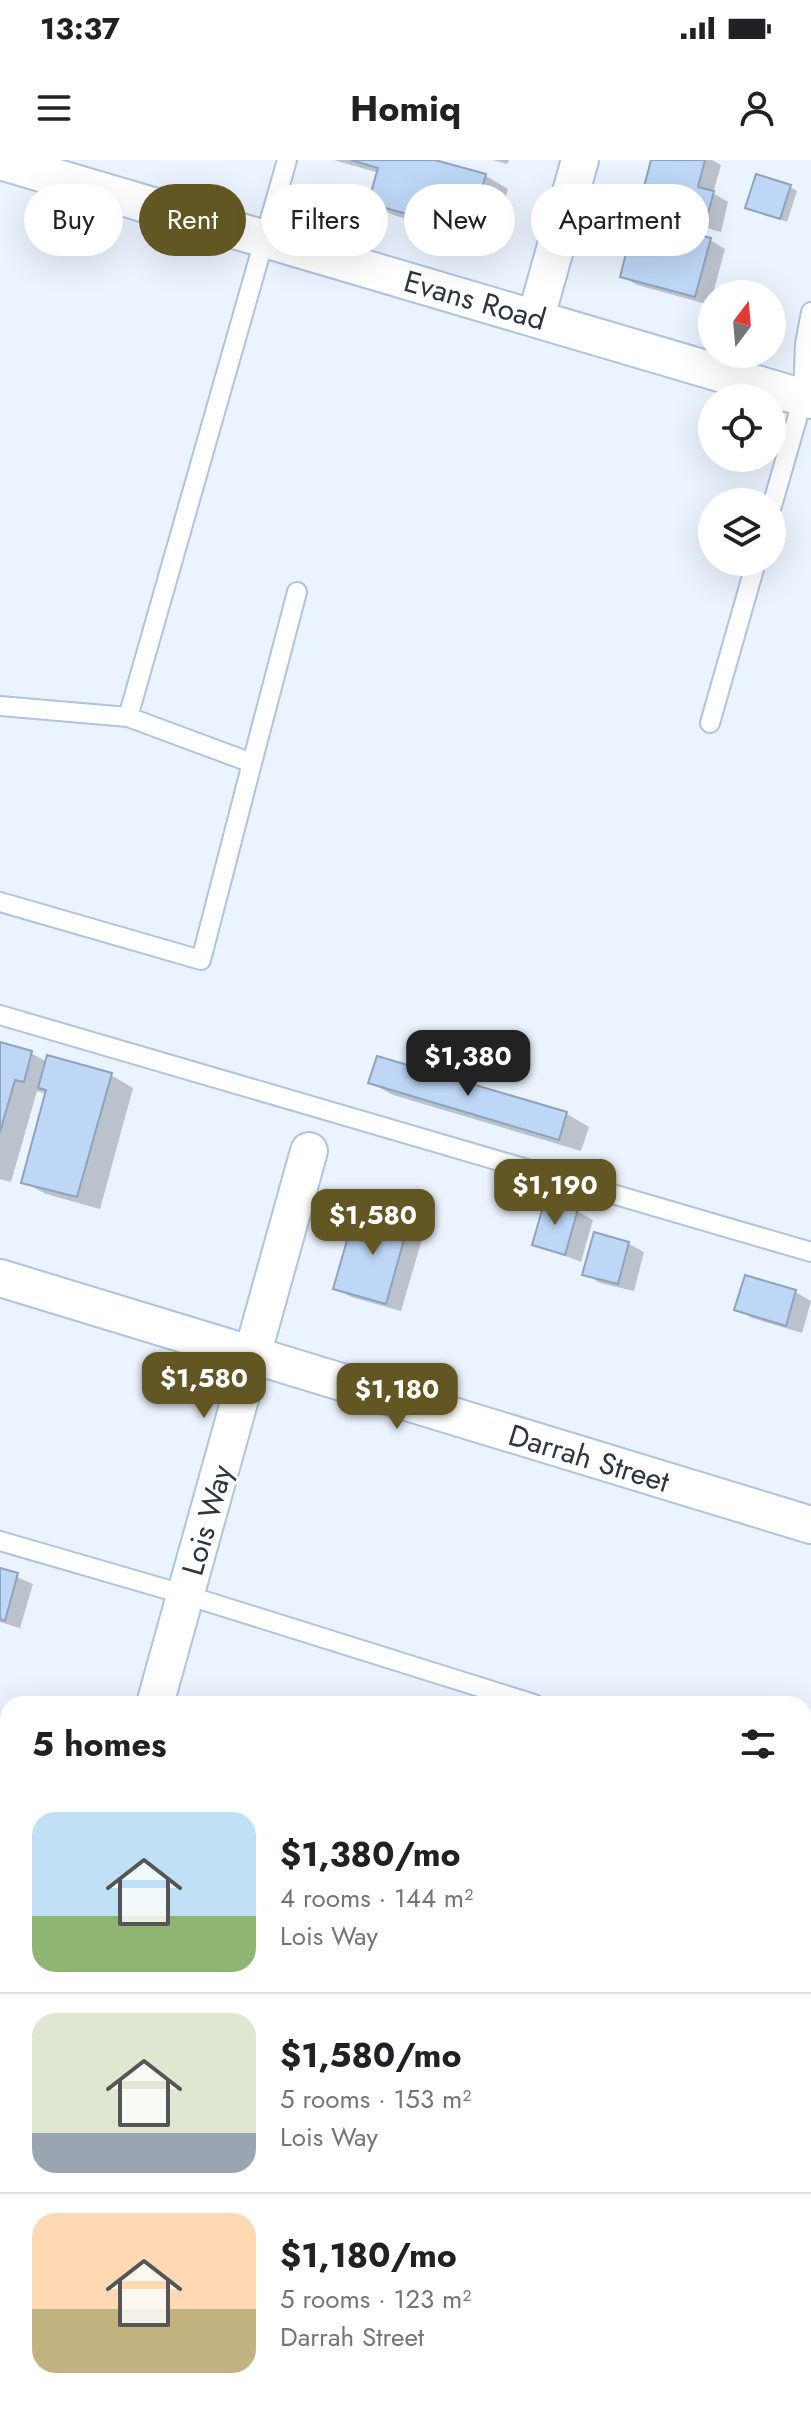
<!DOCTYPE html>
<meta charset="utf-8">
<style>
:root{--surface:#fff;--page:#f2f2f2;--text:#202124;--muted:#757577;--line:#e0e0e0;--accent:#625623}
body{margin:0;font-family:Jost,sans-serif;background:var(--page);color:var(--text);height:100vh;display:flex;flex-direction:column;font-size:30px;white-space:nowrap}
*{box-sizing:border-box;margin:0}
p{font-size:26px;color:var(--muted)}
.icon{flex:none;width:44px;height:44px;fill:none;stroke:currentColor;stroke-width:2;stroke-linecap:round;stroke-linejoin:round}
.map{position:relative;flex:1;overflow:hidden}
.sheet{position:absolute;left:0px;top:1536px;width:812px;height:714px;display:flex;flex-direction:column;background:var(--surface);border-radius:24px 24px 0 0;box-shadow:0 8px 32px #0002}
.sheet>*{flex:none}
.top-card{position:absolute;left:24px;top:24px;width:764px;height:72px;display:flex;gap:16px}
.needle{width:52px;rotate:16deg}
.controls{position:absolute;left:698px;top:120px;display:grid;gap:16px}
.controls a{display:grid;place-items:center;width:88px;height:88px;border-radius:50%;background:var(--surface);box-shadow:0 8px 32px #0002;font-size:40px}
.price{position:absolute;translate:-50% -68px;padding:0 18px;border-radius:16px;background:var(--accent);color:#fff;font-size:26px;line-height:52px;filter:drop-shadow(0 2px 4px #0008)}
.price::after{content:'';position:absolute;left:50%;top:48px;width:24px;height:18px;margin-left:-12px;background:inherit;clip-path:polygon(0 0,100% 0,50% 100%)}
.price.on{background:#222;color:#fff}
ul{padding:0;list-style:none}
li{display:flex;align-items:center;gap:24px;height:200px;padding:0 32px}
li+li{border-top:2px solid var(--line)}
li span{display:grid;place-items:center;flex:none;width:224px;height:160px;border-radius:24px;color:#555}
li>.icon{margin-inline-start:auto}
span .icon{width:96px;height:96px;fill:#fffc;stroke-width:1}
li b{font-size:34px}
h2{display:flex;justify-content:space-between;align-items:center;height:96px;padding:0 32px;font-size:34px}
.pill{padding:0 28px;border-radius:36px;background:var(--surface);box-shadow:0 8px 32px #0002;font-size:28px;line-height:72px}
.pill.on{background:var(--accent);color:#fff}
.status{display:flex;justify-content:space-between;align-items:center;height:56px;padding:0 40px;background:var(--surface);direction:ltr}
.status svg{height:22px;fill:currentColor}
header{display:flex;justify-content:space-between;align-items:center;height:104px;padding:0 32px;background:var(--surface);font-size:36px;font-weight:700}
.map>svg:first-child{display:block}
.shadow{fill:#0003}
.building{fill:#bed7f6;stroke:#8ea3bd;stroke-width:2}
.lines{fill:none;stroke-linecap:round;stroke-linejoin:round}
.service-casing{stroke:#aec4df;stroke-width:22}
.minor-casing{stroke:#aec4df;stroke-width:40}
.service{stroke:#fff;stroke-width:18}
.minor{stroke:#fff;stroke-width:36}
.labels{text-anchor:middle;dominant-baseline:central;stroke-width:6;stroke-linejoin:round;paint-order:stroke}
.street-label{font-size:30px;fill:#2c3540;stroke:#fff}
</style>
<div class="status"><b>13:37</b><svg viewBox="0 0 49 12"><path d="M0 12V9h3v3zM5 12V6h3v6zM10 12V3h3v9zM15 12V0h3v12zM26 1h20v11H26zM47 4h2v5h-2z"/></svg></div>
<header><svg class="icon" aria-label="menu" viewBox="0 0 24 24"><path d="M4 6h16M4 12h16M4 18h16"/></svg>Homiq<svg class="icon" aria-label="person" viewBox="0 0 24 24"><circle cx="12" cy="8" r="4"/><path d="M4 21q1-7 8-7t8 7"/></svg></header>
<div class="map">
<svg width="811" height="2249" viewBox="0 0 811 2249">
<rect width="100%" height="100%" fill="#eaf3fe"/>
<path class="shadow" d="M 334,0 L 431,0 L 486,16 L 508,29 L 492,84 L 393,55 L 370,42 L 379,13 Z
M 493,0 L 509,0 L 507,4 Z
M 653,0 L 712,0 L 721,5 L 713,33 L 728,42 L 721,72 L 657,54 L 641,45 Z
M 790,27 L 797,31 L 787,62 L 748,47 Z
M 710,80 L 725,89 L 710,145 L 637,125 L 622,116 Z
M 0,884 L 31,893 L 47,902 L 111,915 L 133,928 L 100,1049 L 46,1034 L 23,1022 L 47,934 L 37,931 L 11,1022 L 0,1019 Z
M 378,898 L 567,954 L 589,967 L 581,991 L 393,935 L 371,923 Z
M 511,1020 L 538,1030 L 534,1043 L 508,1033 Z
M 373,1049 L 410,1060 L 425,1069 L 401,1151 L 351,1137 L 336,1128 L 363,1083 Z
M 577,1051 L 593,1060 L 581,1102 L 535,1084 Z
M 595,1075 L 629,1084 L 644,1092 L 634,1131 L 600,1123 L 585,1114 Z
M 795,1132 L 811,1141 L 802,1173 L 752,1158 L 737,1149 Z
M 0,1410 L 33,1424 L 20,1468 L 0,1462 Z
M 264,1538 L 273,1541 L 279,1544 L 264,1544 Z
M 804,2094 L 811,2096 L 811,2133 L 804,2130 Z"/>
<path class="building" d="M 351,0 L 435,0 L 486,14 L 470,72 L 368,43 L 378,8 Z
M 651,0 L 705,0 L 698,27 L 714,31 L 705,64 L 639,46 Z
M 756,14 L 791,25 L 780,59 L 745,48 Z
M 635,58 L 711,78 L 695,137 L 620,117 Z
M 0,882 L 32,891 L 24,922 L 15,920 L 0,972 Z
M 47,895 L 112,913 L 77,1037 L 21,1023 L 46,930 L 38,928 Z
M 377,896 L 567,952 L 559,980 L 368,923 Z
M 510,1018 L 531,1023 L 527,1041 L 505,1034 Z
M 545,1040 L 578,1049 L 565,1095 L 532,1085 Z
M 371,1047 L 410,1058 L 386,1144 L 333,1129 L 348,1077 L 362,1081 Z
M 594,1072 L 629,1082 L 618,1124 L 582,1115 Z
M 745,1115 L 796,1130 L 786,1166 L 734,1150 Z
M 0,1408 L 18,1413 L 5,1461 L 0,1459 Z
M 804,2092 L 811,2094 L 807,2134 L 804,2133 Z"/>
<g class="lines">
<defs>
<path id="service" d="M 287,0 L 128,557 L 252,603 L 297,432
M 772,346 L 803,238 L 805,184 L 811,152
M 0,546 L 128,557
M 710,563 L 756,402
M 0,742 L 201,800 L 252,603
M 0,855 L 811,1092
M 0,1381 L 186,1435 L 534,1544
M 804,1625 L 811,1627
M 0,1924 L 8,1926
M 804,2159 L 811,2161"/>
<path id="minor" d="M 0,1 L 811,240
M 536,157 L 580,0
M 0,1118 L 811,1365
M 155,1544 L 309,991
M 0,1658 L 8,1660
M 804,1895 L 811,1898
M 0,2100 L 8,2071
M 0,2196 L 8,2198
M 157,2242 L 181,2249"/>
</defs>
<use href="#service" class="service-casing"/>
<use href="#minor" class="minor-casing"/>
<use href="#service" class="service"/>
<use href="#minor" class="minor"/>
</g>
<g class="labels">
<g class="street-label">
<text transform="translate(475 140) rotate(16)">Evans Road</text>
<text transform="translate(589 1298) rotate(17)">Darrah Street</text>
<text transform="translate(207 1360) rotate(-74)">Lois Way</text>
</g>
</g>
</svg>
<div class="controls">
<a><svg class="needle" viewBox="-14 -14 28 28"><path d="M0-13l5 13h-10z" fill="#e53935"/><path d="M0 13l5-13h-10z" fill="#757577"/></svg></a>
<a><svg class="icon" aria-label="locate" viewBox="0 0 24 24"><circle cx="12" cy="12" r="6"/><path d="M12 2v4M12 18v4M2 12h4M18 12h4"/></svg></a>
<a><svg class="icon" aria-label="layers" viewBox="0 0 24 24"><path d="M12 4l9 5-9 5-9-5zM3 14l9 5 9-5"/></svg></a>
</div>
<b class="price on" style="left:468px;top:938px">$1,380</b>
<b class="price" style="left:555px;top:1067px">$1,190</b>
<b class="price" style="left:373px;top:1097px">$1,580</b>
<b class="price" style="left:204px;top:1260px">$1,580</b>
<b class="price" style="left:397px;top:1271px">$1,180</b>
<div class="top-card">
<a class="pill">Buy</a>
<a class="pill on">Rent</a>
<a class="pill">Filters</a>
<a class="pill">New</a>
<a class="pill">Apartment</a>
</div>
<section class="sheet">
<h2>5 homes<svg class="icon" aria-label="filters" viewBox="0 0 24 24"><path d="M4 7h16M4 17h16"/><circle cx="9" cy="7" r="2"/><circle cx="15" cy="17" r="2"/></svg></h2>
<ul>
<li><span style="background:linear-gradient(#bfe0f5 65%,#8fb573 0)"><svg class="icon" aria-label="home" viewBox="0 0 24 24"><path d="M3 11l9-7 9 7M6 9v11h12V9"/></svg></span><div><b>$1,380/mo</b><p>4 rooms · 144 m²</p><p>Lois Way</p></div></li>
<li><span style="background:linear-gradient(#dfe7d0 75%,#9aa5b1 0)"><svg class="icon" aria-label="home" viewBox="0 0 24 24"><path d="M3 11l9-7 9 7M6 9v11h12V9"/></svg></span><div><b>$1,580/mo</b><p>5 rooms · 153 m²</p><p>Lois Way</p></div></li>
<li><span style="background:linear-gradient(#ffd9b3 60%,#c2b280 0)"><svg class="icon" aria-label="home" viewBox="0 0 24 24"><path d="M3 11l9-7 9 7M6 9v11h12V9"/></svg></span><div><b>$1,180/mo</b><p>5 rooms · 123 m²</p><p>Darrah Street</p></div></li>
</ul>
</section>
</div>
